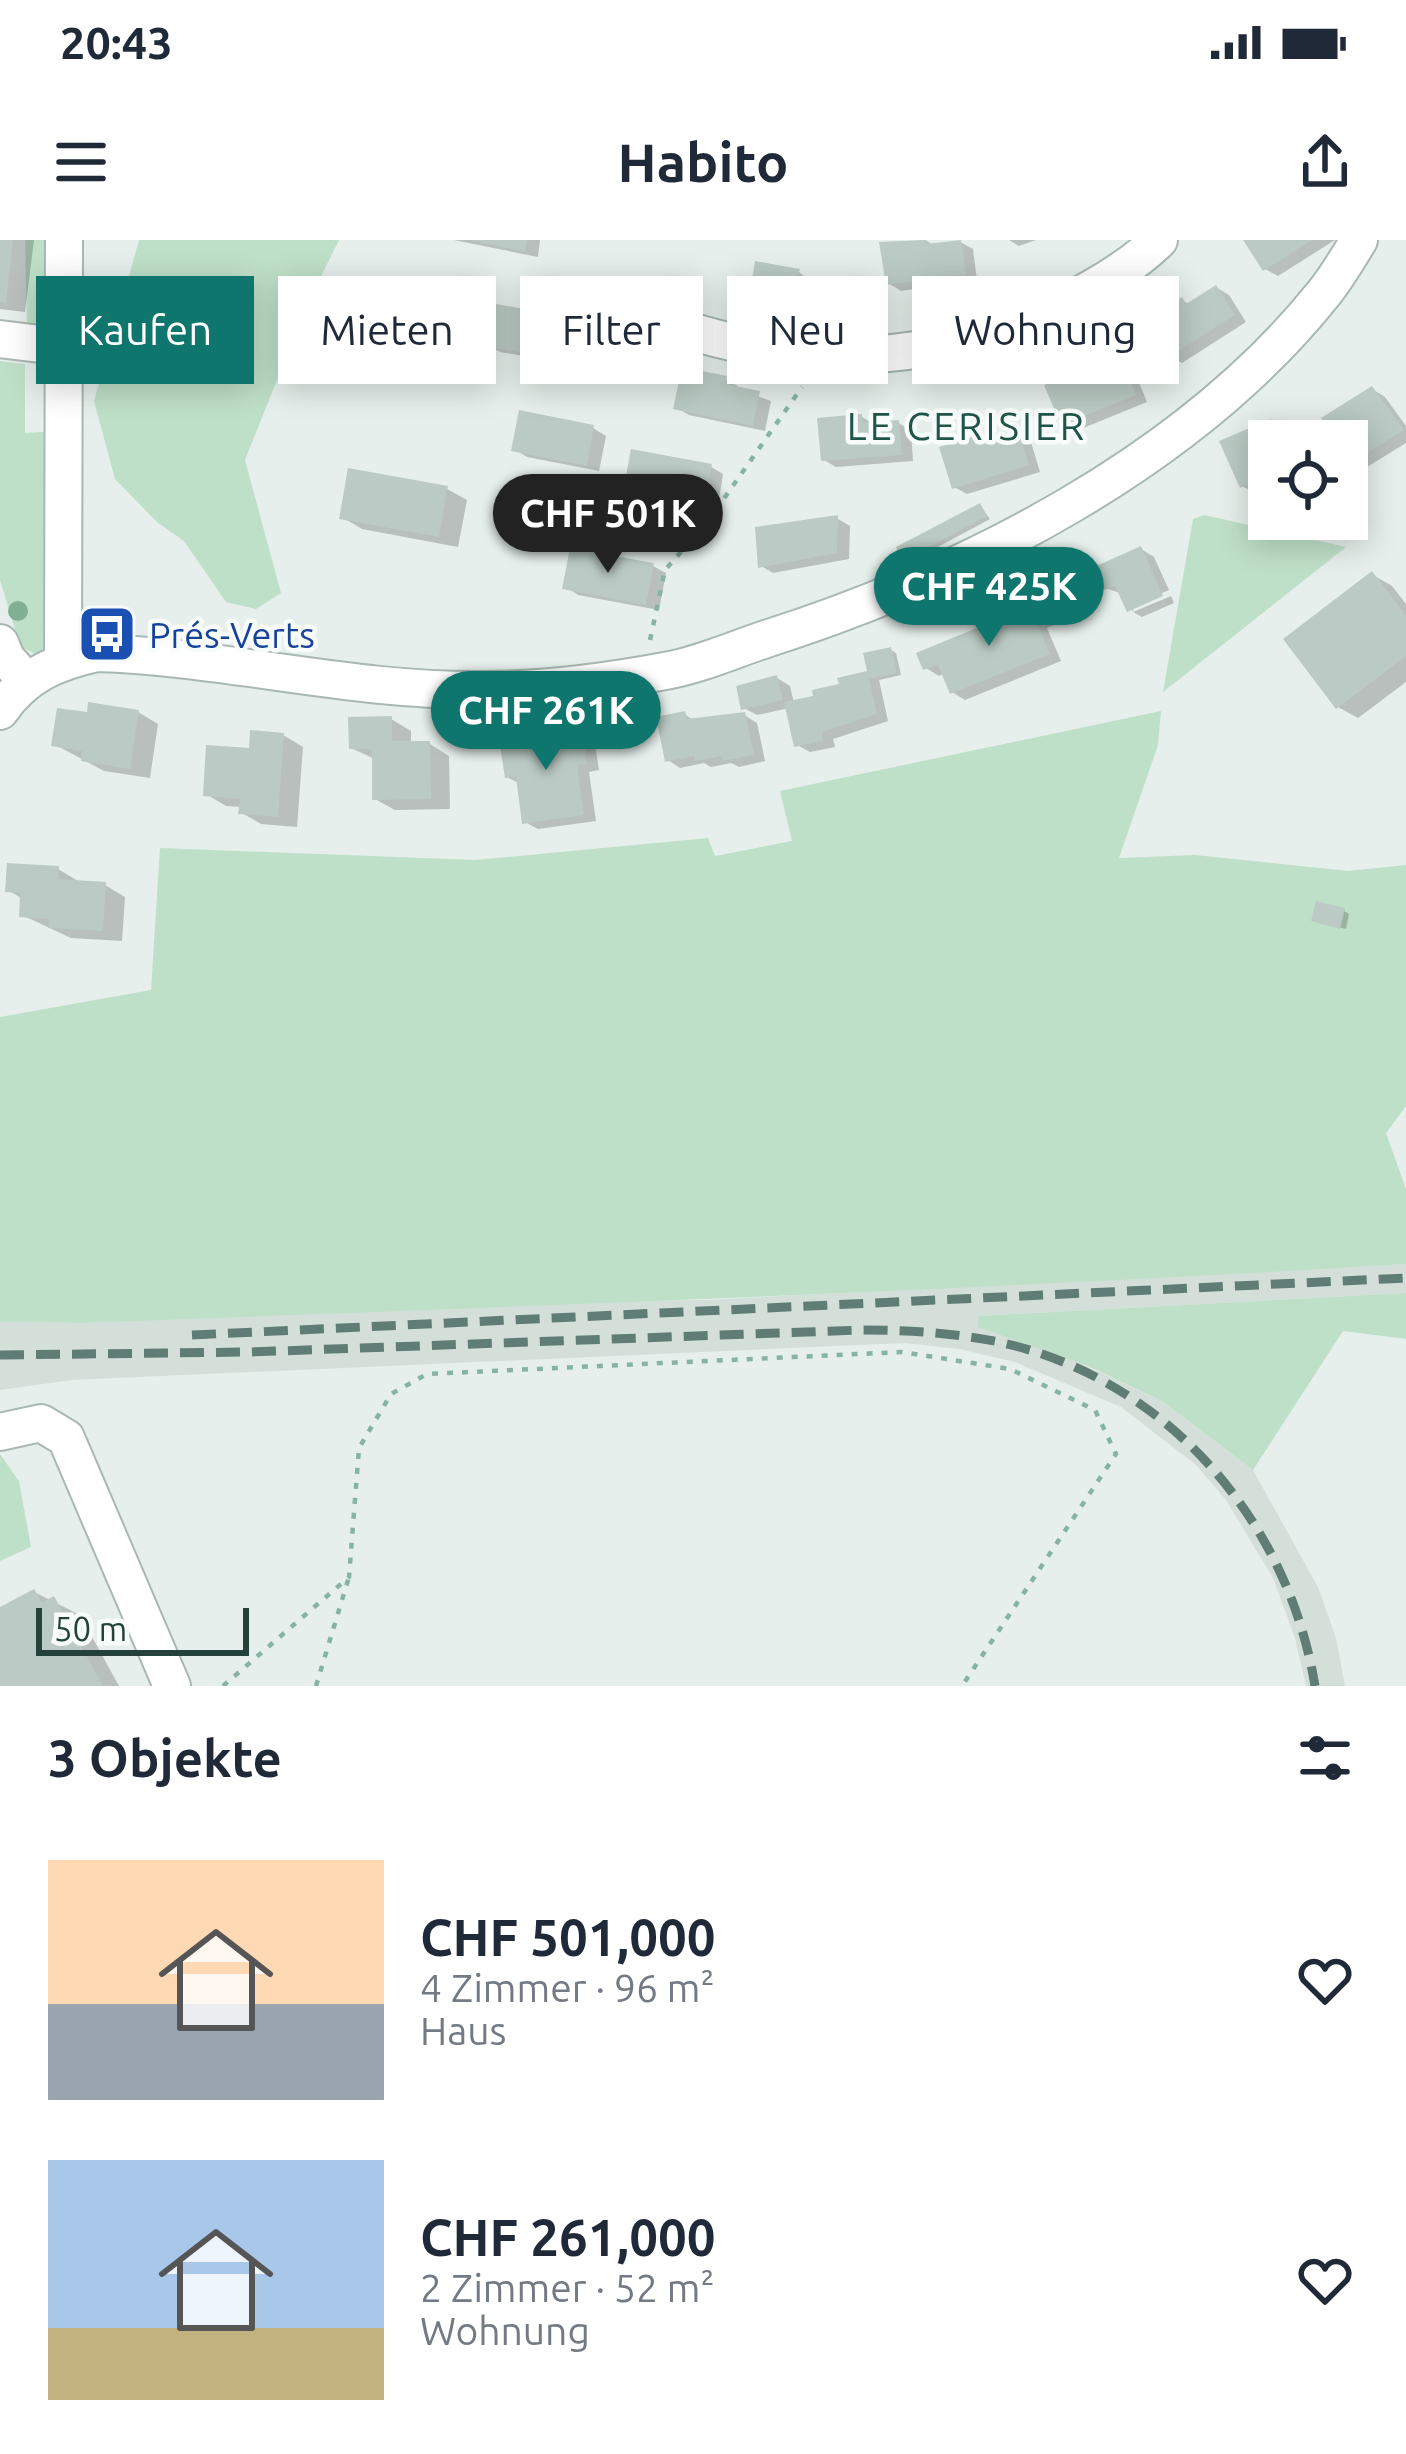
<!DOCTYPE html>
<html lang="de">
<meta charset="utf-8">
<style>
:root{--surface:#fff;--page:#f6f6f7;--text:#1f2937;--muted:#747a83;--accent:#0f766e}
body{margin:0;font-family:Ubuntu,sans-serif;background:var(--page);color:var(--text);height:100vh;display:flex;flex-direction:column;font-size:45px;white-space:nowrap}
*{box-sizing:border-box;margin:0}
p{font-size:39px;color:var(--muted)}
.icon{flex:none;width:66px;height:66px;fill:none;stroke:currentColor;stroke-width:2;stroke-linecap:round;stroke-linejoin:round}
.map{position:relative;height:1446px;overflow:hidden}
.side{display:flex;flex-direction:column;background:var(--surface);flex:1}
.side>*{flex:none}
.hud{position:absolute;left:36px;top:36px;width:1335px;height:108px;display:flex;gap:24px}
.controls{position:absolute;left:1248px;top:180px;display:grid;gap:24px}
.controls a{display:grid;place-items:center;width:120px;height:120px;border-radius:0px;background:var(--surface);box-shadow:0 6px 30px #0003;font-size:60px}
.scale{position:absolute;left:36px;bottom:30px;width:213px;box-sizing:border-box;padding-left:12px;border:6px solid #24423a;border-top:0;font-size:33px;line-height:42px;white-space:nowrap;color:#24423a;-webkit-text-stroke:9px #f7fbf9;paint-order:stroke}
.price{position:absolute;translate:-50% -102px;padding:0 27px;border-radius:42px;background:var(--accent);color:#fff;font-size:39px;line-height:78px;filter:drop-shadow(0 3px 6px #0008)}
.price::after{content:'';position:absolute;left:50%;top:72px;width:36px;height:27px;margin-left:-18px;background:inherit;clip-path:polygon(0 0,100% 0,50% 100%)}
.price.current{background:#222;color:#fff}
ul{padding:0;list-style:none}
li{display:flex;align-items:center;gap:36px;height:300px;padding:0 48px}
li span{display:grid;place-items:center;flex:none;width:336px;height:240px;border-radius:0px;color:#555}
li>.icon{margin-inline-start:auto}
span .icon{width:144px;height:144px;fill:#fffc;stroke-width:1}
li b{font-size:51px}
h2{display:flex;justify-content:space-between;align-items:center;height:144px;padding:0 48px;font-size:51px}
.chip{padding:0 42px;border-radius:0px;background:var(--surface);box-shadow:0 6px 30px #0003;font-size:42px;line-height:108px}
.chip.current{background:var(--accent);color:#fff}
.status{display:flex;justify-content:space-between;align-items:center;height:84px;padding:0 60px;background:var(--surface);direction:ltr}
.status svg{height:33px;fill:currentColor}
header{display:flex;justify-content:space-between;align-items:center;height:156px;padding:0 48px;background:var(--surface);font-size:54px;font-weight:600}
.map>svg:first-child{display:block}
.built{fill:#d4dfda}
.green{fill:#bfe0c8}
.shadow{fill:#0003}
.building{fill:#bbcac4}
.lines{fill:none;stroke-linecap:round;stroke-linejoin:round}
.minor-casing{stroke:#a8b8b2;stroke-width:40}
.path{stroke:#86b3a5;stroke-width:4.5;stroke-dasharray:6 9;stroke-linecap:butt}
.minor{stroke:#fff;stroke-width:36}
.rail{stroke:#5f7d75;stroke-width:9;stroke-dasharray:24 12;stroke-linecap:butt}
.tree{fill:#80af93}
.labels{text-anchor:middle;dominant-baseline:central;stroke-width:9;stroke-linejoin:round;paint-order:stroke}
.transit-label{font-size:36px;fill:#164399;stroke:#f7fbf9;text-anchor:start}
.neighbourhood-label{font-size:39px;letter-spacing:3px;fill:#1f5548;stroke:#f7fbf9}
</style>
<div class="status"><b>20:43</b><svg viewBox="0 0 49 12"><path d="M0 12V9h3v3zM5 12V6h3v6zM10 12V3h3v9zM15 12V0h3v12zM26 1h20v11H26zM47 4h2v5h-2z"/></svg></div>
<header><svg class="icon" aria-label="menu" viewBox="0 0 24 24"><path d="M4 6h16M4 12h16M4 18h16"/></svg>Habito<svg class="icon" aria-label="share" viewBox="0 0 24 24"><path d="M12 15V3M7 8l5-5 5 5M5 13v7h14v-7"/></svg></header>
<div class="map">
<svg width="1406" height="1446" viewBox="0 0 1406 1446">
<rect width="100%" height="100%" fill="#e6efeb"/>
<path class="built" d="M 1406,1024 L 1406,1053 L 978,1076 L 1162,1161 L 1253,1230 L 1318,1347 L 1336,1398 L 1345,1446 L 1306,1446 L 1295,1398 L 1273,1338 L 1226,1260 L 1196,1225 L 1121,1167 L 1015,1122 L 959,1109 L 905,1103 L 72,1140 L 0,1150 L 0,1082 L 83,1083 L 585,1061 L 705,1060 Z"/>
<path class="green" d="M 25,0 L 55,0 L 56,87 L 27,86 Z
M 139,0 L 339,0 L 310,58 L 245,220 L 281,353 L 256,369 L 226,362 L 184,301 L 157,282 L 115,239 L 94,161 Z
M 0,121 L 25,124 L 25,193 L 58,191 L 50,390 L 43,411 L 37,415 L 20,406 L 0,340 Z
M 1204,275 L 1346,307 L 1163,452 L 1193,279 Z
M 1161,471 L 1158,505 L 1119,618 L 1195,615 L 1348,631 L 1406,625 L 1406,866 L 1386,893 L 1406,949 L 1406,1024 C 965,1051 524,1066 83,1083 L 0,1082 L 0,777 L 151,750 L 160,608 L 475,620 L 708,598 L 715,616 L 792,601 L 780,551 Z
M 1406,1053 L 1406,1099 L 1343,1091 L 1253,1230 L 1162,1161 L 1088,1126 L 978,1087 L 978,1076 Z
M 0,1214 L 19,1241 L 31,1307 L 0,1321 Z"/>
<path class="shadow" d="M 0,0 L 34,0 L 25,72 L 0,69 Z
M 454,0 L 540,0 L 538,17 Z
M 925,0 L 935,6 L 960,2 L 973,9 L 977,40 L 901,51 L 888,43 L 883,5 Z
M 1009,0 L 1036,0 L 1019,6 Z
M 1247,0 L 1335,0 L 1278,36 L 1265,29 Z
M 799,32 L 811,42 L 833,46 L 845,53 L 840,83 L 764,70 L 751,62 Z
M 1217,48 L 1229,55 L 1246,82 L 1182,123 L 1169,116 L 1182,60 L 1190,65 Z
M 535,74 L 547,84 L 569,88 L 581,95 L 576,125 L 500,112 L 487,105 Z
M 1122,126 L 1135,133 L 1147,162 L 1076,191 L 1063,183 L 1086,131 L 1095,137 Z
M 725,139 L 738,146 L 737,149 L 771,161 L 765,191 L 689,175 L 677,168 Z
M 1372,149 L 1385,157 L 1406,186 L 1406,203 L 1367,227 L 1354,220 L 1347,210 L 1347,201 L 1341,201 Z
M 862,177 L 875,185 L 898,183 L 911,190 L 913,221 L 836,227 L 824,220 Z
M 1271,182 L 1283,189 L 1289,201 L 1269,201 L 1269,247 L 1255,253 L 1242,246 Z
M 593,188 L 606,196 L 599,231 L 527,217 L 514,209 Z
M 1018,195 L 1031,202 L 1040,232 L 967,254 L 954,247 L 982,197 L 992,203 Z
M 711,227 L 723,234 L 717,271 L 639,257 L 627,250 Z
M 447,249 L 467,260 L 458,307 L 362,289 L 342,277 Z
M 980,266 L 990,279 L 910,322 L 905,319 Z
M 838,279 L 850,286 L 849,319 L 773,333 L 761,326 Z
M 1141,309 L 1154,317 L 1169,350 L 1133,366 L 1133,372 L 1122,354 L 1106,348 Z
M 653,326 L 666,333 L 659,370 L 578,355 L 566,347 Z
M 1373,335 L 1392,346 L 1406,364 L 1406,442 L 1358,478 L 1338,467 Z
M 1171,356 L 1174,363 L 1142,377 L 1133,372 Z
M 1042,365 L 1055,372 L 1059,383 L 1047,388 L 1061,421 L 965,460 L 952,452 L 945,433 L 939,436 L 926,428 Z
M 891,410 L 896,413 L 901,435 L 879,440 L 888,481 L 833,499 L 835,507 L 810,512 L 797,505 L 789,468 L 757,475 L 744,468 L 777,438 L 790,446 L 794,463 L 817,458 L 867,434 Z
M 138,472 L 158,484 L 150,538 L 104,531 L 54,504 L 89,475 Z
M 684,474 L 695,481 L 744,475 L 757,483 L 765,521 L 739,527 L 731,523 L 711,527 L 704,523 L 680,528 L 668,520 Z
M 391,479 L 411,491 L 411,504 L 430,504 L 449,516 L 450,569 L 395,570 L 375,559 L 375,519 L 351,508 Z
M 581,490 L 594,498 L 599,530 L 589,532 L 596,581 L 538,589 L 525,582 L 520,544 L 507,537 Z
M 283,495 L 303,507 L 297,587 L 261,584 L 242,573 L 242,567 L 226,566 L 206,554 L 252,512 Z
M 58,629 L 78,641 L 105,645 L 125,657 L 122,701 L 71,698 L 22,675 L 23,659 L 8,650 Z
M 1344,671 L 1349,674 L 1346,689 L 1320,683 Z
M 34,1352 L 80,1375 L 119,1446 L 0,1446 L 0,1370 Z"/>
<path class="building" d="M 0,0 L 13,0 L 6,63 L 0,62 Z
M 470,0 L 527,0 L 525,12 Z
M 925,0 L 926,4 L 961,0 L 966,34 L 886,45 L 879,2 Z
M 1243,0 L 1312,0 L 1263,31 Z
M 755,21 L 800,29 L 798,37 L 834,43 L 828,77 L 748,64 Z
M 1216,45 L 1235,75 L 1167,118 L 1144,81 L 1182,57 L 1186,64 Z
M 491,63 L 536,71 L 534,79 L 570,85 L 564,120 L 484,106 Z
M 1122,122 L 1136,155 L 1061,185 L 1044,145 L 1086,128 L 1089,136 Z
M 682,127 L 727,136 L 725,144 L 760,151 L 753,186 L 673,169 Z
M 1372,146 L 1404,190 L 1352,222 L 1347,215 L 1347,201 L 1337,201 L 1321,178 Z
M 519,170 L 594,185 L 587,226 L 511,211 Z
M 862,174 L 863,183 L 899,180 L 902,215 L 821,221 L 817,178 Z
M 1271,179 L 1281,201 L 1269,201 L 1269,235 L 1240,248 L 1219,201 Z
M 1019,192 L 1029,225 L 952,249 L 939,207 L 982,194 L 984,202 Z
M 631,209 L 712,224 L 704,266 L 623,252 Z
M 348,228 L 448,246 L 439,297 L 339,279 Z
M 980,263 L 987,276 L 903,321 L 896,307 Z
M 838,275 L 837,313 L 758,328 L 755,287 Z
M 1141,306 L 1163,356 L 1127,372 L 1115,346 L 1104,350 L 1094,327 Z
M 570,308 L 654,323 L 646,365 L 562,349 Z
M 1372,331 L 1406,375 L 1406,416 L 1336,469 L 1283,399 Z
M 1042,361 L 1048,376 L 1036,381 L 1050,414 L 950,454 L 938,425 L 923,430 L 916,413 Z
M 891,407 L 897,433 L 869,439 L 877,474 L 822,492 L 823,501 L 794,507 L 784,462 L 813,456 L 812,450 L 839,444 L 837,438 L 867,431 L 863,413 Z
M 777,435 L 783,460 L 741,470 L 736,446 Z
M 88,462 L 139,470 L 130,529 L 81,521 L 82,511 L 51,506 L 57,468 L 87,472 Z
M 685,471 L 687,479 L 745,472 L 754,515 L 723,521 L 722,516 L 695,521 L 694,516 L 665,522 L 656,477 Z
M 392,476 L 392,501 L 430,501 L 431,559 L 372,560 L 372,509 L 349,509 L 348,477 Z
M 582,487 L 587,524 L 577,526 L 584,575 L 522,584 L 516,537 L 505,538 L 499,499 Z
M 250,490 L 284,493 L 278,577 L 238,574 L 240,559 L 203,556 L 206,505 L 249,508 Z
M 7,623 L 59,626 L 58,639 L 106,642 L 103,691 L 48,688 L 49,679 L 19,677 L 20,653 L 5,652 Z
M 1316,661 L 1345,668 L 1340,689 L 1311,681 Z
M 34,1349 L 42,1362 L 54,1356 L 103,1446 L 0,1446 L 0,1367 Z"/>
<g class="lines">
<defs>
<path id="minor" d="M 635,71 C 778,130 919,132 1060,65 C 1095,48 1131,27 1159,0
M 0,99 L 65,107
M 0,403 L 6,418 L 26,440
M 63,421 L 64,0
M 0,471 C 25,435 56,422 97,413 C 227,417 354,452 485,450 C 545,450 606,442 665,431 C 700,425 735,409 769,398 C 970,333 1190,221 1324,53 C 1337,37 1348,18 1359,0
M 0,1192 L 41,1183 L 66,1198 L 172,1446"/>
</defs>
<use href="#minor" class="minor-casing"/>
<path class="path" d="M 650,400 L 665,330 L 709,280 L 802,147
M 223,1446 L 349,1337 L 359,1208 L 391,1154 L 427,1134 L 902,1112 L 1010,1129 L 1095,1170 L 1116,1214 L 962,1446
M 316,1446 L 349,1337"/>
<use href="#minor" class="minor"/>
<path class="rail" d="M 192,1095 L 1406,1038
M 0,1115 L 250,1112 L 862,1090 C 908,1090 954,1093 999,1102 C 1167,1139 1288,1280 1315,1446"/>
</g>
<circle class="tree" cx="18" cy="371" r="10"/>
<defs>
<symbol id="bus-square" viewBox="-11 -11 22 22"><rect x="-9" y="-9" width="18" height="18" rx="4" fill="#1a4fb4" stroke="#f7fbf9"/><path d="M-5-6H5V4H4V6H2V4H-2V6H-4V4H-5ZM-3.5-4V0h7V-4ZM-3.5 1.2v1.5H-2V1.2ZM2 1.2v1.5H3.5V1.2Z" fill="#fff"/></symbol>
</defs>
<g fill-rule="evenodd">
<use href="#bus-square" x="74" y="361" width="66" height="66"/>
</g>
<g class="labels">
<g class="transit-label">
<text x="149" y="394">Prés-Verts</text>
</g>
<g class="neighbourhood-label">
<text x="967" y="185">LE CERISIER</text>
</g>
</g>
</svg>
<div class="controls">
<a><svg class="icon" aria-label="locate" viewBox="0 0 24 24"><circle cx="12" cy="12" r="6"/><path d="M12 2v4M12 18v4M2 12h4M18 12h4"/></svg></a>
</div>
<div class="scale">50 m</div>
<b class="price current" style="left:608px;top:336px">CHF 501K</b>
<b class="price" style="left:989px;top:409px">CHF 425K</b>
<b class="price" style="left:546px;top:533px">CHF 261K</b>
<div class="hud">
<a class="chip current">Kaufen</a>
<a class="chip">Mieten</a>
<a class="chip">Filter</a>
<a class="chip">Neu</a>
<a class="chip">Wohnung</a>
</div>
</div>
<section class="side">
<h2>3 Objekte<svg class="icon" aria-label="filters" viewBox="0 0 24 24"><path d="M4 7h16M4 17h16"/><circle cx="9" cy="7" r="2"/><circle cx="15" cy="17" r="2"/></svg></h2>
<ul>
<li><span style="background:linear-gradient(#ffd9b3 60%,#9aa5b1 0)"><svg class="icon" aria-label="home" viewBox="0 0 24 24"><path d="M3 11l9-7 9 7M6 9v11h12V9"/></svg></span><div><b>CHF 501,000</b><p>4 Zimmer · 96 m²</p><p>Haus</p></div><svg class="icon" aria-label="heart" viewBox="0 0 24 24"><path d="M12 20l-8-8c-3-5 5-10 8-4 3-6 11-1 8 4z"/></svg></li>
<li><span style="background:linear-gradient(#a9c7e8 70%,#c2b280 0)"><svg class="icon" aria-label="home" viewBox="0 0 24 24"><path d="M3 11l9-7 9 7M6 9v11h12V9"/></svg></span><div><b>CHF 261,000</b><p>2 Zimmer · 52 m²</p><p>Wohnung</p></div><svg class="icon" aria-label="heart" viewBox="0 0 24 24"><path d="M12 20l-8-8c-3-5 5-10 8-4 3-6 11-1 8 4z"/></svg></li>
</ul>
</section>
